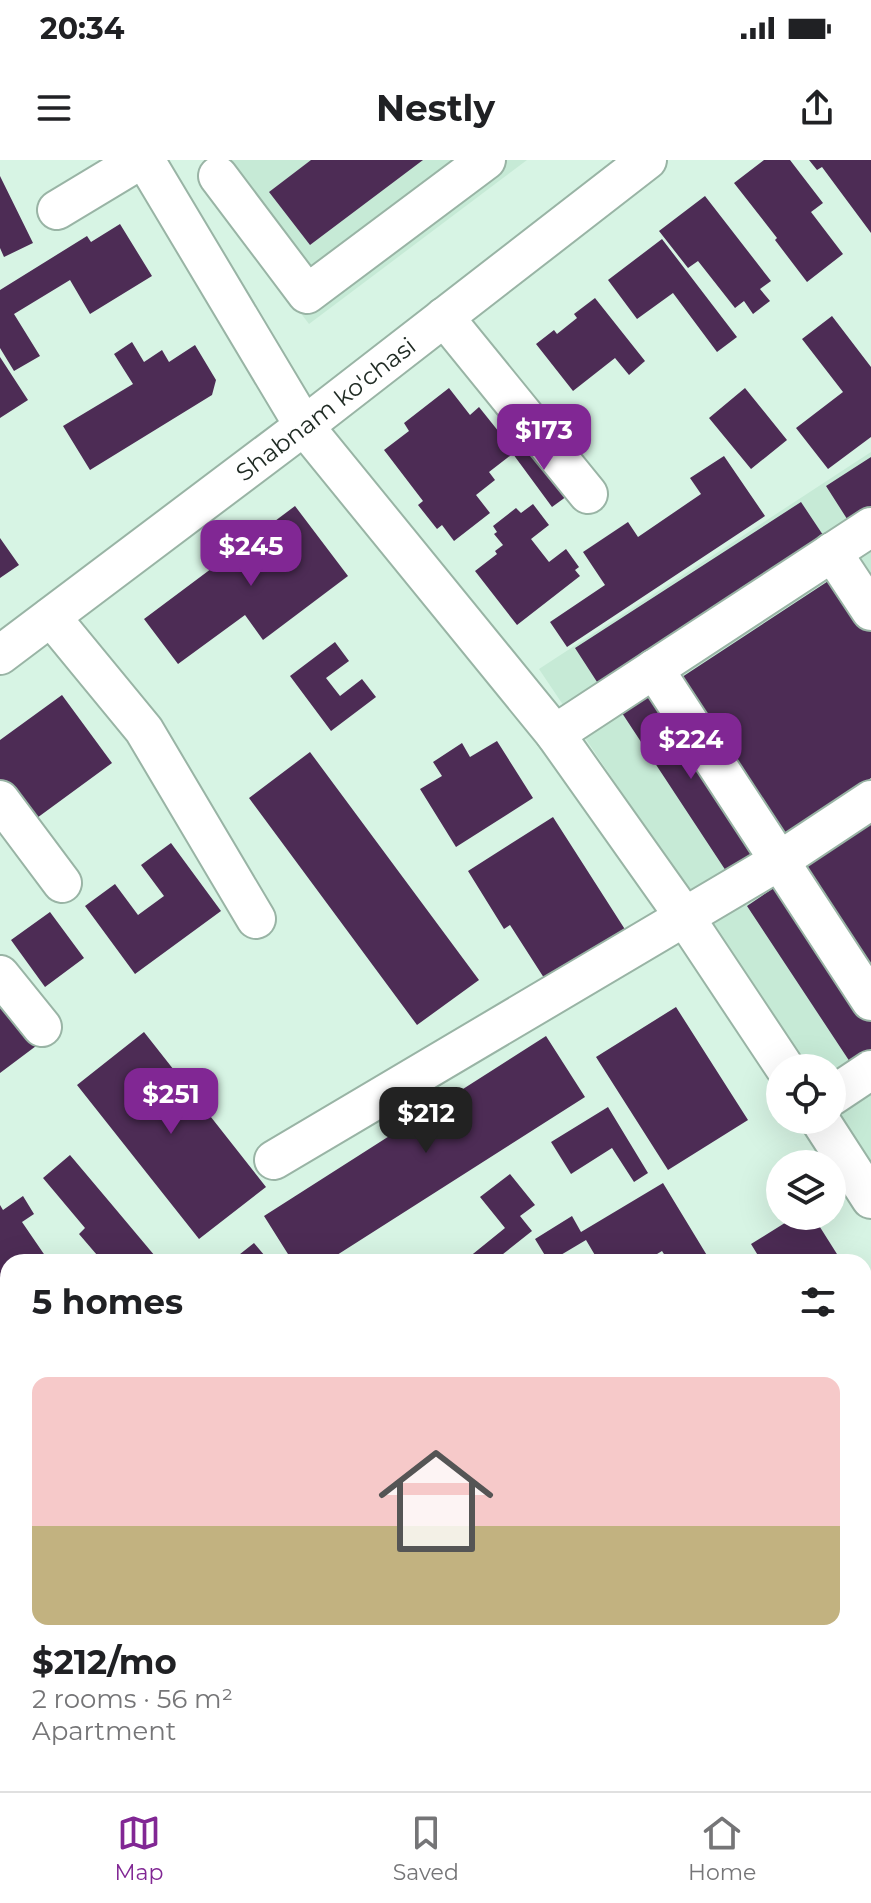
<!DOCTYPE html>
<meta charset="utf-8">
<style>
:root{--surface:#fff;--page:#f2f2f2;--text:#202124;--muted:#757577;--line:#e0e0e0;--accent:#812794}
body{margin:0;font-family:Montserrat,sans-serif;background:var(--page);color:var(--text);height:100vh;display:flex;flex-direction:column;font-size:30px;white-space:nowrap}
*{box-sizing:border-box;margin:0}
p{font-size:26px;color:var(--muted)}
.icon{flex:none;width:44px;height:44px;fill:none;stroke:currentColor;stroke-width:2;stroke-linecap:round;stroke-linejoin:round}
.map{position:relative;flex:1;overflow:hidden}
.sheet{position:absolute;left:0px;top:1094px;width:872px;height:538px;display:flex;flex-direction:column;background:var(--surface);border-radius:24px 24px 0 0;box-shadow:0 8px 32px #0002}
.sheet>*{flex:none}
.tools{position:absolute;left:766px;top:894px;display:grid;gap:16px}
.tools a{display:grid;place-items:center;width:80px;height:80px;border-radius:50%;background:var(--surface);box-shadow:0 8px 32px #0002;font-size:40px}
.price{position:absolute;translate:-50% -68px;padding:0 18px;border-radius:16px;background:var(--accent);color:#fff;font-size:26px;line-height:52px;filter:drop-shadow(0 2px 4px #0008)}
.price::after{content:'';position:absolute;left:50%;top:48px;width:24px;height:18px;margin-left:-12px;background:inherit;clip-path:polygon(0 0,100% 0,50% 100%)}
.price.selected{background:#222;color:#fff}
ul{padding:0;list-style:none}
li{display:grid;align-content:center;gap:16px;height:424px;padding:0 32px}
li span{display:grid;place-items:center;height:248px;border-radius:16px;color:#555}
li>.icon{margin-inline-start:auto}
span .icon{width:144px;height:144px;fill:#fffc;stroke-width:1}
li b{font-size:34px}
h2{display:flex;justify-content:space-between;align-items:center;height:96px;padding:0 32px;font-size:34px}
.status{display:flex;justify-content:space-between;align-items:center;height:56px;padding:0 40px;background:var(--surface);direction:ltr}
.status svg{height:22px;fill:currentColor}
header{display:flex;justify-content:space-between;align-items:center;height:104px;padding:0 32px;background:var(--surface);font-size:36px;font-weight:700}
.dock{display:flex;justify-content:space-around;align-items:center;height:112px;border-top:2px solid var(--line);background:var(--surface);font-size:22px;color:var(--muted)}
.dock a{display:grid;justify-items:center;gap:4px}
.dock .selected{color:var(--accent)}
.map>svg:first-child{display:block}
.built{fill:#c6ead6}
.building{fill:#4d2c55}
.lines{fill:none;stroke-linecap:round;stroke-linejoin:round}
.minor-casing{stroke:#99b4a5;stroke-width:42}
.path{stroke:#798d82;stroke-width:5;stroke-dasharray:4 4;stroke-linecap:butt}
.minor{stroke:#fff;stroke-width:38}
.labels{text-anchor:middle;dominant-baseline:central;stroke-width:8;stroke-linejoin:round;paint-order:stroke}
.street-label{font-size:24px;fill:#202b24;stroke:#d7f4e4}
</style>
<div class="status"><b>20:34</b><svg viewBox="0 0 49 12"><path d="M0 12V9h3v3zM5 12V6h3v6zM10 12V3h3v9zM15 12V0h3v12zM26 1h20v11H26zM47 4h2v5h-2z"/></svg></div>
<header><svg class="icon" aria-label="menu" viewBox="0 0 24 24"><path d="M4 6h16M4 12h16M4 18h16"/></svg>Nestly<svg class="icon" aria-label="share" viewBox="0 0 24 24"><path d="M12 15V3M7 8l5-5 5 5M5 13v7h14v-7"/></svg></header>
<div class="map">
<svg width="871" height="1631" viewBox="0 0 871 1631">
<rect width="100%" height="100%" fill="#d7f4e4"/>
<path class="built" d="M 226,0 L 527,0 L 309,164 L 199,19 Z
M 871,292 L 871,1006 L 832,948 L 832,908 L 806,908 L 539,509 Z"/>
<path class="building" d="M 311,0 L 423,0 L 310,85 L 269,32 Z
M 764,0 L 790,0 L 823,43 L 811,52 L 843,94 L 807,122 L 775,80 L 777,78 L 734,23 Z
M 809,0 L 871,0 L 871,73 L 822,7 L 817,10 Z
M 0,16 L 33,83 L 4,97 L 0,88 Z
M 705,36 L 771,121 L 760,129 L 770,141 L 753,154 L 744,141 L 735,148 L 698,101 L 688,108 L 659,71 Z
M 120,64 L 152,116 L 90,154 L 70,120 L 14,154 L 40,196 L 14,211 L 0,188 L 0,130 L 87,76 L 91,82 Z
M 662,79 L 737,177 L 717,192 L 673,133 L 637,159 L 608,120 Z
M 595,138 L 645,201 L 629,215 L 615,198 L 573,231 L 536,184 L 554,170 L 557,174 L 577,158 L 574,154 Z
M 832,156 L 871,207 L 871,277 L 828,309 L 796,268 L 843,232 L 802,179 Z
M 132,182 L 144,202 L 162,190 L 169,202 L 195,185 L 216,220 L 212,235 L 90,310 L 63,266 L 133,224 L 114,194 Z
M 0,197 L 28,240 L 0,258 Z
M 449,228 L 470,255 L 479,247 L 515,292 L 489,312 L 495,320 L 476,335 L 490,353 L 454,381 L 442,365 L 437,369 L 418,345 L 423,341 L 384,290 L 409,271 L 404,263 Z
M 745,228 L 787,280 L 751,309 L 709,258 Z
M 535,278 L 574,331 L 552,347 L 513,294 Z
M 724,296 L 765,356 L 567,487 L 550,462 L 605,425 L 583,392 L 628,362 L 638,377 L 701,334 L 690,318 Z
M 871,297 L 871,348 L 849,362 L 826,326 Z
M 801,342 L 825,378 L 599,525 L 575,488 Z
M 533,344 L 549,365 L 531,379 L 549,402 L 566,389 L 579,407 L 575,410 L 580,416 L 517,465 L 475,411 L 497,394 L 495,391 L 503,385 L 494,374 L 497,372 L 493,366 L 516,348 L 521,353 Z
M 295,346 L 348,416 L 263,480 L 245,455 L 178,504 L 144,459 Z
M 0,378 L 19,405 L 0,418 Z
M 839,414 L 871,462 L 871,618 L 780,677 L 676,521 Z
M 335,482 L 349,501 L 326,518 L 340,536 L 362,519 L 376,537 L 331,571 L 290,516 Z
M 656,531 L 760,689 L 726,711 L 622,553 Z
M 62,535 L 112,603 L 26,666 L 0,631 L 0,580 Z
M 497,581 L 533,638 L 456,687 L 420,629 L 442,616 L 433,602 L 462,583 L 470,597 Z
M 310,592 L 479,820 L 417,865 L 249,638 Z
M 553,657 L 626,771 L 546,821 L 510,765 L 504,769 L 468,711 Z
M 871,663 L 871,811 L 803,708 Z
M 171,683 L 221,751 L 135,814 L 85,746 L 115,724 L 138,755 L 164,736 L 141,705 Z
M 781,723 L 871,858 L 871,889 L 850,902 L 747,746 Z
M 50,752 L 84,798 L 45,827 L 11,780 Z
M 0,837 L 36,886 L 0,913 Z
M 676,847 L 748,960 L 668,1010 L 596,897 Z
M 144,872 L 266,1027 L 199,1079 L 77,925 Z
M 546,876 L 585,937 L 326,1102 L 293,1102 L 264,1056 Z
M 608,947 L 648,1013 L 634,1022 L 612,988 L 571,1014 L 551,982 Z
M 70,995 L 113,1046 L 160,1102 L 103,1102 L 79,1074 L 85,1068 L 43,1018 Z
M 510,1014 L 535,1045 L 520,1056 L 532,1071 L 493,1102 L 463,1102 L 505,1068 L 480,1037 Z
M 663,1023 L 711,1102 L 669,1102 L 662,1091 L 644,1102 L 599,1102 L 586,1080 L 549,1102 L 535,1079 L 572,1056 L 581,1072 Z
M 23,1036 L 34,1054 L 22,1062 L 48,1100 L 44,1102 L 8,1102 L 8,1127 L 0,1132 L 0,1045 L 3,1050 Z
M 796,1056 L 813,1056 L 842,1102 L 762,1102 L 751,1084 Z
M 254,1083 L 270,1102 L 230,1102 Z
M 864,1136 L 871,1147 L 871,1203 L 864,1207 Z
M 5,1229 L 8,1234 L 8,1346 L 0,1353 L 0,1233 Z
M 871,1239 L 871,1266 L 864,1255 L 864,1244 Z
M 871,1305 L 871,1384 L 864,1373 L 864,1309 Z
M 0,1389 L 8,1399 L 8,1405 L 0,1412 Z
M 871,1484 L 871,1548 L 864,1552 L 864,1488 Z
M 8,1576 L 8,1624 L 27,1624 L 19,1631 L 6,1631 L 0,1623 L 0,1583 Z
M 108,1624 L 138,1624 L 144,1631 L 99,1631 Z
M 322,1624 L 349,1624 L 354,1631 L 312,1631 Z
M 547,1624 L 712,1624 L 699,1631 L 551,1631 Z"/>
<g class="lines">
<defs>
<g id="minor">
<path d="M 145,0 L 304,266 L 555,574 L 684,756 L 785,908"/>
<path d="M 218,16 L 307,134 L 486,0"/>
<path d="M 57,50 L 140,0"/>
<path d="M 444,157 L 588,334"/>
<path d="M 832,392 L 871,451"/>
<path d="M 51,457 L 144,570 L 256,759"/>
<path id="s1" d="M 0,495 L 304,266 L 647,0"/>
<path d="M 654,509 L 871,841"/>
<path d="M 555,574 L 871,367"/>
<path d="M 0,640 L 62,723"/>
<path d="M 0,815 L 42,867"/>
<path d="M 832,936 L 871,910"/>
<path d="M 820,960 L 871,1039"/>
<path d="M 274,1000 L 779,701 L 871,640"/>
<path d="M 0,1158 L 8,1172"/>
<path d="M 70,1631 L 78,1624"/>
</g>
</defs>
<use href="#minor" class="minor-casing"/>
<path class="path" d="M 864,1605 L 871,1601
M 814,1631 L 827,1624"/>
<use href="#minor" class="minor"/>
</g>
<g class="labels">
<g class="street-label">
<text stroke="none"><textPath href="#s1" startOffset="408">Shabnam ko'chasi</textPath></text>
</g>
</g>
</svg>
<div class="tools">
<a><svg class="icon" aria-label="locate" viewBox="0 0 24 24"><circle cx="12" cy="12" r="6"/><path d="M12 2v4M12 18v4M2 12h4M18 12h4"/></svg></a>
<a><svg class="icon" aria-label="layers" viewBox="0 0 24 24"><path d="M12 4l9 5-9 5-9-5zM3 14l9 5 9-5"/></svg></a>
</div>
<b class="price" style="left:544px;top:312px">$173</b>
<b class="price" style="left:251px;top:428px">$245</b>
<b class="price" style="left:691px;top:621px">$224</b>
<b class="price" style="left:171px;top:976px">$251</b>
<b class="price selected" style="left:426px;top:995px">$212</b>
<section class="sheet">
<h2>5 homes<svg class="icon" aria-label="filters" viewBox="0 0 24 24"><path d="M4 7h16M4 17h16"/><circle cx="9" cy="7" r="2"/><circle cx="15" cy="17" r="2"/></svg></h2>
<ul>
<li><span style="background:linear-gradient(#f6c9c9 60%,#c2b280 0)"><svg class="icon" aria-label="home" viewBox="0 0 24 24"><path d="M3 11l9-7 9 7M6 9v11h12V9"/></svg></span><div><b>$212/mo</b><p>2 rooms · 56 m²</p><p>Apartment</p></div></li>
</ul>
</section>
</div>
<nav class="dock">
<a class="selected"><svg class="icon" aria-label="map" viewBox="0 0 24 24"><path d="M3 6l6-2 6 2 6-2v14l-6 2-6-2-6 2zM9 4v14M15 6v14"/></svg>Map</a>
<a><svg class="icon" aria-label="saved" viewBox="0 0 24 24"><path d="M7 4h10v16l-5-4-5 4z"/></svg>Saved</a>
<a><svg class="icon" aria-label="home" viewBox="0 0 24 24"><path d="M3 11l9-7 9 7M6 9v11h12V9"/></svg>Home</a>
</nav>
